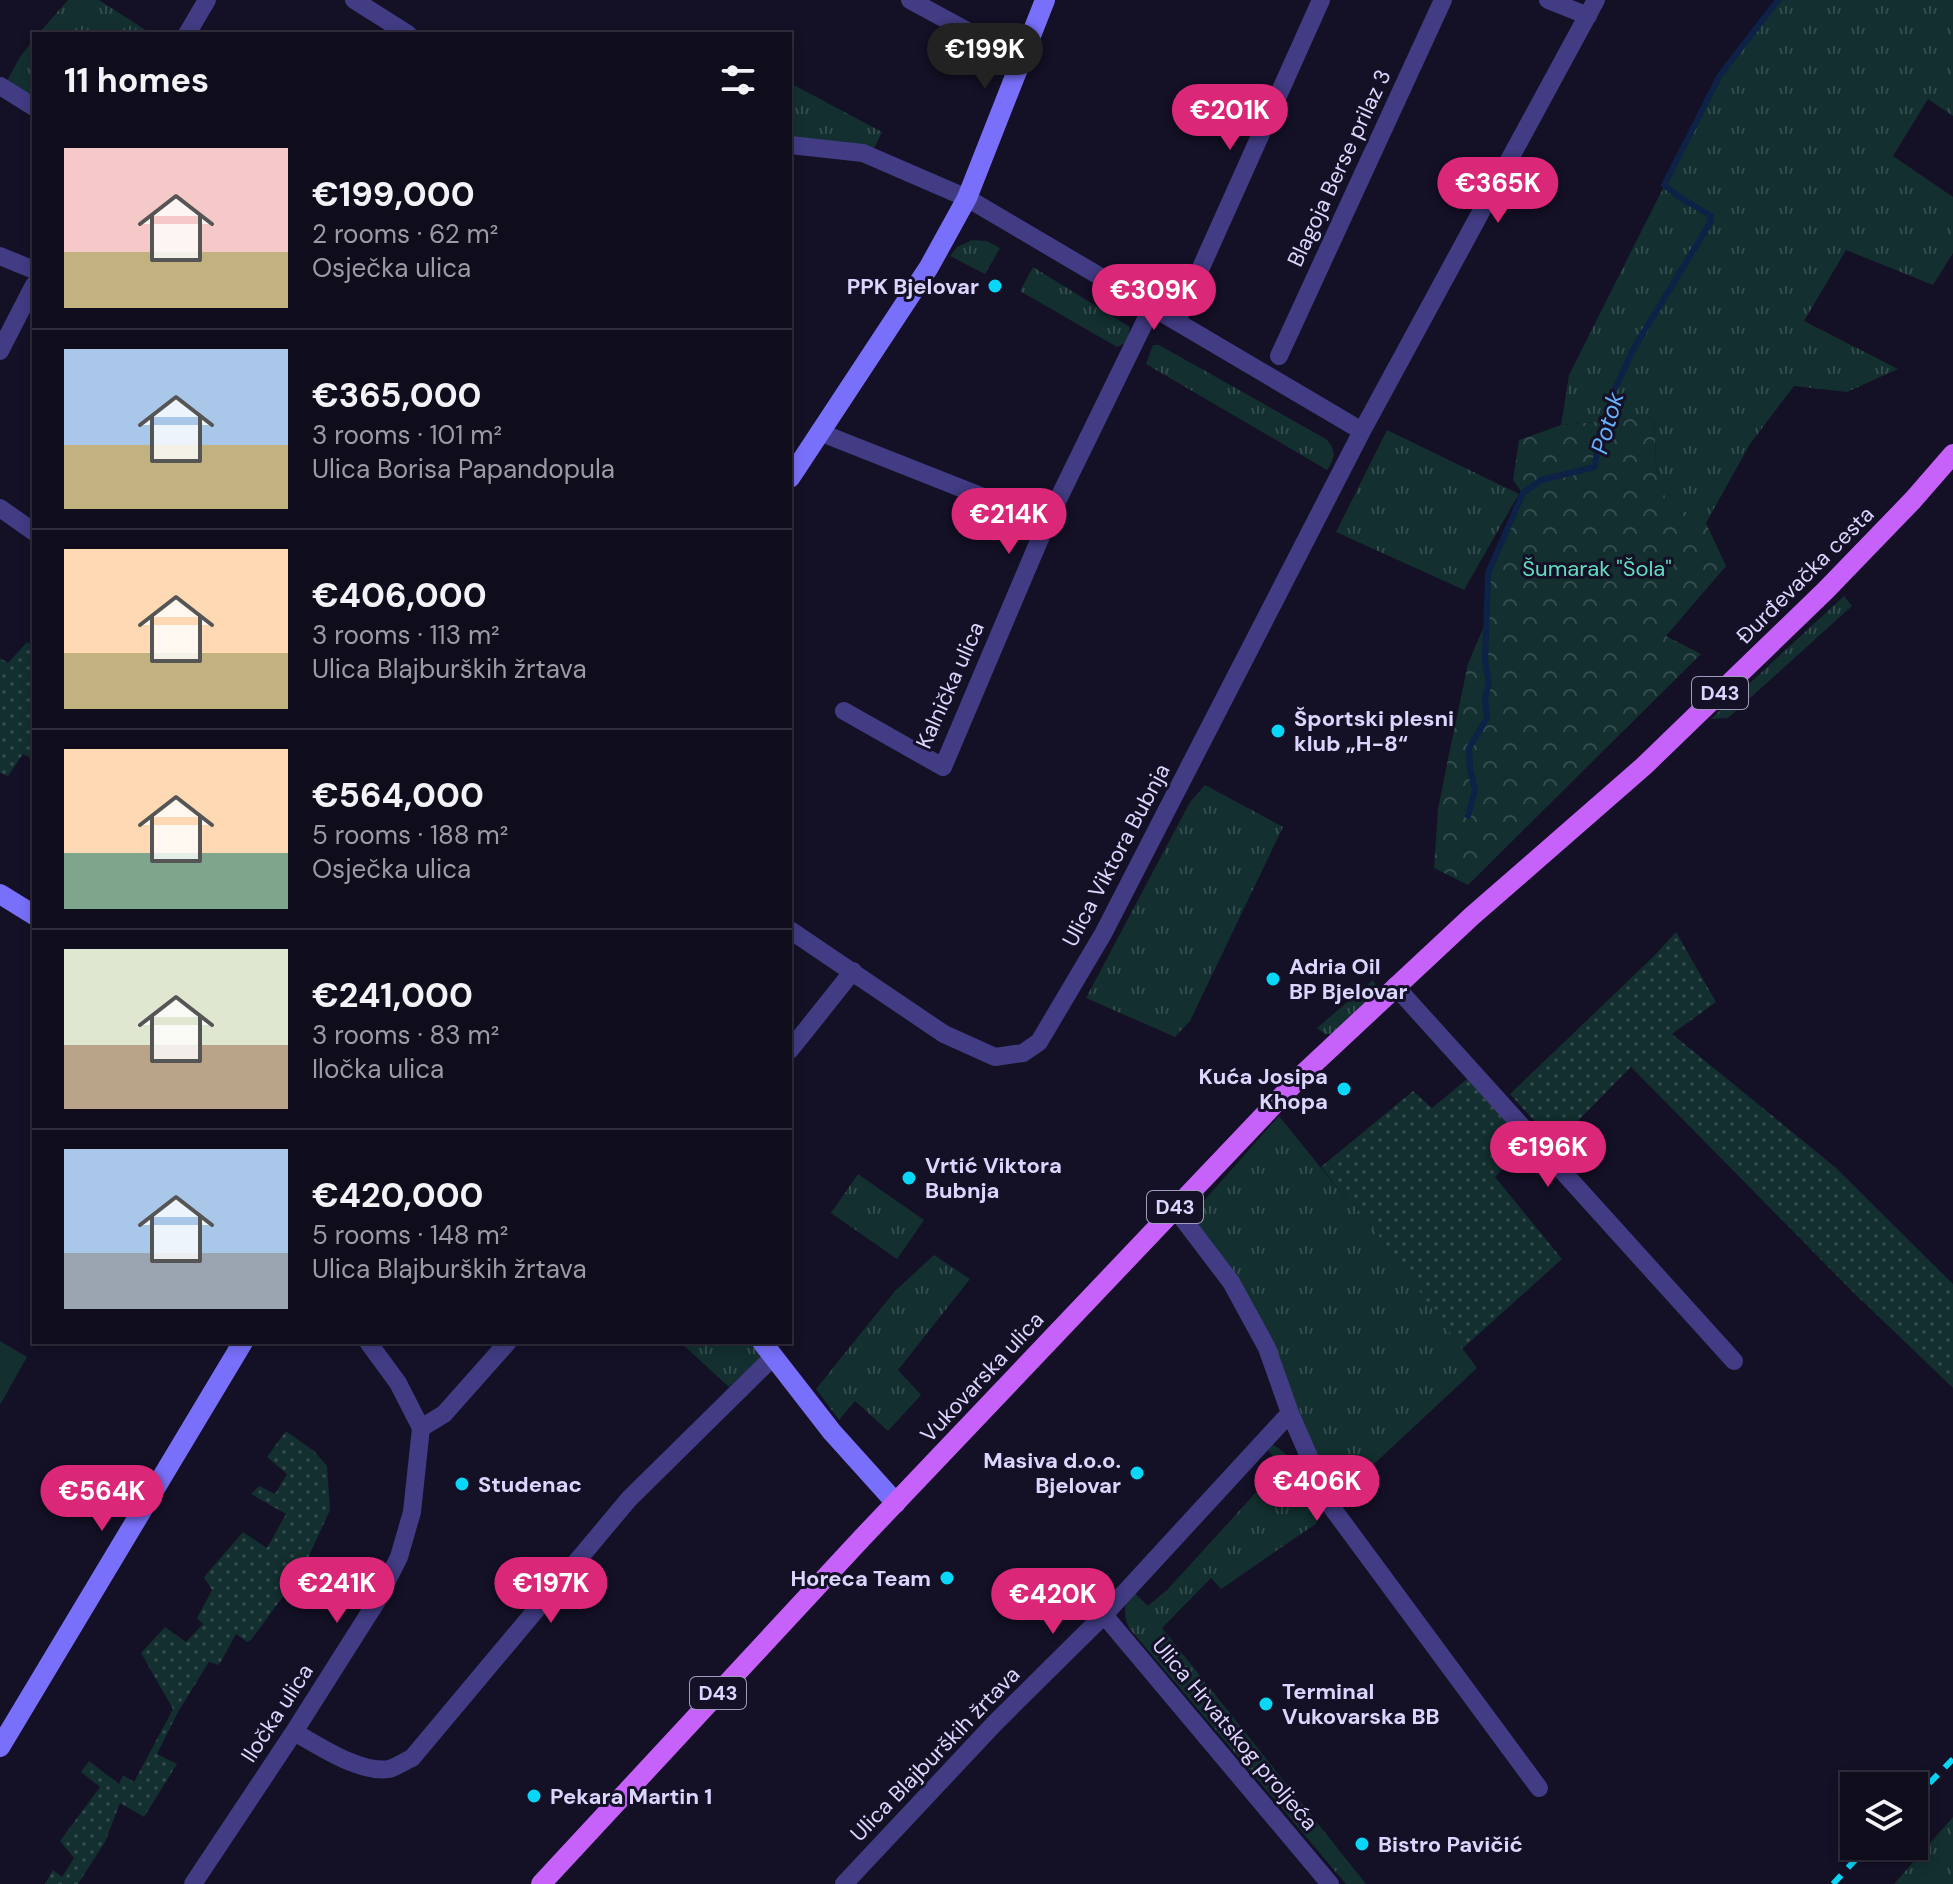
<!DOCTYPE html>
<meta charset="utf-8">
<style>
:root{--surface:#0f0c1c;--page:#1d1a29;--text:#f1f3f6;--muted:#9b9ba3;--line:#2f2c3b;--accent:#db2777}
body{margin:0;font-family:"DM Sans",sans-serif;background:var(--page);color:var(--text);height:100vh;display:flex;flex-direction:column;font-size:30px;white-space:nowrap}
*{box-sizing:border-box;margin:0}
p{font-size:26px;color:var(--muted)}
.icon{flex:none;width:44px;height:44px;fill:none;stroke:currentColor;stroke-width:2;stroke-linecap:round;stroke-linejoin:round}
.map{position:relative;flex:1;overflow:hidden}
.panel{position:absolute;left:32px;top:32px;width:760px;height:1312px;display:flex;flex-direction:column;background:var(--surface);border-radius:0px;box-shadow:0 4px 12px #0003,0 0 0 2px var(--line)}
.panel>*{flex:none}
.controls{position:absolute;left:1840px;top:1772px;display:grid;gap:16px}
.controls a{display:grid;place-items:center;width:88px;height:88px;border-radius:0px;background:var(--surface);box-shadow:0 4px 12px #0003,0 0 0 2px var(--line);font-size:40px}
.price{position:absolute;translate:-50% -68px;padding:0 18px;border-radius:28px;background:var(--accent);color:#fff;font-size:26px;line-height:52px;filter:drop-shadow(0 2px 4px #0008)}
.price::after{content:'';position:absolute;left:50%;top:48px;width:24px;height:18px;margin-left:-12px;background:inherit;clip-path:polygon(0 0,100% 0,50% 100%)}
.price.selected{background:#222;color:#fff}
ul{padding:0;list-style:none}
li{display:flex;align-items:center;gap:24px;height:200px;padding:0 32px}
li+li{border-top:2px solid var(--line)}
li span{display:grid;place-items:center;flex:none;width:224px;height:160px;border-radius:0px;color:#555}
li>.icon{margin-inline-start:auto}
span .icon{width:96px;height:96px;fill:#fffc;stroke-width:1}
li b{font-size:34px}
h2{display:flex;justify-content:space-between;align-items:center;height:96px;padding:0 32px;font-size:34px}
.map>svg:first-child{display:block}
.grass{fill:url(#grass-tufts)}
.forest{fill:url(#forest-crowns)}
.garden{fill:url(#garden-dots)}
.pitch{fill:#132f2f}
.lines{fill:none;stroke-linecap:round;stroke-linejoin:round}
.stream{stroke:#0e2147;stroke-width:6}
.street{stroke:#413c83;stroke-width:18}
.secondary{stroke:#7870fa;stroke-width:20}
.primary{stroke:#c661fa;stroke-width:20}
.rail{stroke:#08d7f7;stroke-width:6;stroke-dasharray:12 10;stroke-linecap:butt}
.poi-dot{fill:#08d7f7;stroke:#141026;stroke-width:3}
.labels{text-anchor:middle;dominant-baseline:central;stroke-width:6;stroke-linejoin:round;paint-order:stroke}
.shield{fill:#141026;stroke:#a09bbd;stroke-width:2}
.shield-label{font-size:20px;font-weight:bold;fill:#dcd6fe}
.street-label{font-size:22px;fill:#dcd6fe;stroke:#141026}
.poi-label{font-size:22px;font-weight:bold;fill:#dcd6fe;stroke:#141026;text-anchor:start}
.park-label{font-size:22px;fill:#63dcc2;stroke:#141026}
.water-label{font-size:24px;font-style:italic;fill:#67b1fa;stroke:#141026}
</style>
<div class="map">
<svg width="1953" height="1884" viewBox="0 0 1953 1884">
<defs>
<pattern id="grass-tufts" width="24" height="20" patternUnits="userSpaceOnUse" patternTransform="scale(2)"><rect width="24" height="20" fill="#132f2f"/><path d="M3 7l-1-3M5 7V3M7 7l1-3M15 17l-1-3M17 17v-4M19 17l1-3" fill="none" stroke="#354c4e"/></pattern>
<pattern id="forest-crowns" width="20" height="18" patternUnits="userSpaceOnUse" patternTransform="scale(2)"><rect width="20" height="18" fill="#132f2f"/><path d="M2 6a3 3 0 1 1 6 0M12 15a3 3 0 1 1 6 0" fill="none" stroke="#354c4e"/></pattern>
<pattern id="garden-dots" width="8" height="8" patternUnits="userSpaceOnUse" patternTransform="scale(2)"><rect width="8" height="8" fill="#132f2f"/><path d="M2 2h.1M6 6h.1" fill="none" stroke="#354c4e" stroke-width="1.8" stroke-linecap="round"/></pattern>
</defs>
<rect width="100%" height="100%" fill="#141026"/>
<path class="grass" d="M 68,0 L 99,0 L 152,34 L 38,34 Z
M 1778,0 L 1953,0 L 1953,116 L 1928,99 L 1893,156 L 1953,197 L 1953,253 L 1933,285 L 1846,250 L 1804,321 L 1898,369 L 1847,392 L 1794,386 L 1750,444 L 1706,523 L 1666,502 L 1656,464 L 1654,417 L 1561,425 L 1569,375 L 1720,75 Z
M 34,39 L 34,107 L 3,88 L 20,57 Z
M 790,83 L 882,132 L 870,156 L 790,145 Z
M 972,240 L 987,241 L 1000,248 L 985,274 L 950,256 L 957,247 Z
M 1033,267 L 1130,327 L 1127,342 L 1117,347 L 1020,291 Z
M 1153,345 L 1159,345 L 1326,439 C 1337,450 1335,458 1327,470 L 1146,364 Z
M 1387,430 L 1519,494 L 1464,590 L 1336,532 Z
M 1844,596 L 1852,606 L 1728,718 L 1711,719 Z
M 1205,785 L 1283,827 L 1190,1021 L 1175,1037 L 1086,998 L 1190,802 Z
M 1373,980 L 1377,987 L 1375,994 L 1332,1034 L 1325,1034 L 1317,1028 Z
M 1279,1116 L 1351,1205 L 1353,1204 L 1364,1216 L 1477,1368 L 1330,1505 L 1274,1363 L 1185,1222 Z
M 858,1174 L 924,1220 L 897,1259 L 831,1213 Z
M 934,1255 L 970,1279 L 898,1370 L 921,1395 L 888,1431 L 855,1401 L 839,1420 L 816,1389 L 895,1291 Z
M 680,1342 L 749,1342 L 761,1357 L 729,1387 Z
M 1273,1445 C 1300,1458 1307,1496 1317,1523 L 1221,1589 L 1211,1578 L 1162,1628 L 1366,1884 L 1346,1884 L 1129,1628 C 1123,1614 1123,1603 1133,1591 L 1148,1606 L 1168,1589 L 1280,1466 L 1268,1450 Z
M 1953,1817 L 1953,1884 L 1894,1884 Z"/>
<path class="forest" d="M 1654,417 L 1656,464 L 1666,501 L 1706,523 L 1726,566 L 1666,636 L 1701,654 L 1468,885 L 1434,868 L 1438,809 L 1449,754 L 1468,664 L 1486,621 L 1488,573 L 1523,494 L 1513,480 L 1519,440 L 1561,425 Z"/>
<path class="garden" d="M 27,642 L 34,646 L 34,760 L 23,754 L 8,776 L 0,773 L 0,658 L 8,663 Z
M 1676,932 L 1716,1002 L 1672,1034 L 1835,1167 L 1953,1284 L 1953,1388 L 1853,1292 L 1631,1067 L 1555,1144 L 1510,1094 L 1653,957 Z
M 1473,1074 L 1531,1138 L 1495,1177 L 1562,1259 L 1462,1349 L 1364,1216 L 1353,1204 L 1351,1205 L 1321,1167 L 1413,1091 L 1432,1108 Z
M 286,1431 L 314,1451 L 327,1466 L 330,1510 L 303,1569 L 251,1640 L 247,1642 L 236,1634 L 219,1665 L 209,1662 L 178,1712 L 157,1754 L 177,1764 L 144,1817 L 120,1803 L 105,1842 L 78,1884 L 45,1884 L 53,1870 L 62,1877 L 74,1858 L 60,1841 L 100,1787 L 81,1772 L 89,1761 L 119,1784 L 123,1775 L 134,1782 L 173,1709 L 141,1653 L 165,1627 L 186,1642 L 203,1624 L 197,1618 L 212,1590 L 204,1577 L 243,1532 L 267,1548 L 286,1514 L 251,1494 L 259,1486 L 275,1494 L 287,1474 L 267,1457 Z"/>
<path class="pitch" d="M 0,1341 L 27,1357 L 0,1405 Z"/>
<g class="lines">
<path class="stream" d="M 1468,816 L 1475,790 L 1470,769 L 1469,748 L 1487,718 L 1485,698 L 1489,682 L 1485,661 L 1488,573 L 1523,493 L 1541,480 L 1595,467 L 1599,434 L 1611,411 L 1612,395 L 1634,348 L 1710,223 L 1711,216 L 1678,196 L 1664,185 L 1720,75 L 1778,0"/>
<path class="street" d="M 354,0 L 408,34
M 910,0 L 1021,60
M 1548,0 L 1588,16
M 187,34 L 207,0
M 0,86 L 34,107
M 790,145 L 863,153 L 967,198 L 1362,431
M 0,256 L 34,270
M 1177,321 L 1321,0
M 0,351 L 34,285
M 1279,356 L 1443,0
M 819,432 L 1047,522
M 0,508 L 34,532
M 844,711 L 943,767 L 1047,522 L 1152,307
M 790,930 L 944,1034 L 995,1057 L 1023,1053 L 1039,1042 L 1103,934 L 1362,431 L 1596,0
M 1395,986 L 1734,1361
M 790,1050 L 853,971
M 1174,1207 L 1231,1282 L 1267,1348 L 1290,1413 L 1330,1505 L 1539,1788
M 421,1428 L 444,1414 L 508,1342
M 1104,1615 L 1330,1884
M 294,1732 C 318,1745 360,1774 389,1769 C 396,1767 405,1761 412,1758 L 629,1499 L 773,1357
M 193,1884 L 294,1732 L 377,1601 L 399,1557 L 412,1512 L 421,1428 L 398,1383 L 368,1342
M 844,1884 L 995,1723 L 1104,1615 L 1290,1413"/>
<path class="secondary" d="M 790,478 L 929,267 L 967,198 L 1045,0
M 0,894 L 34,915
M 762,1342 L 832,1432 L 896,1503
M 0,1747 L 243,1342"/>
<path class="primary" d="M 541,1884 L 862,1538 L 1305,1072 L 1472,916 L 1644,766 L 1825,591 L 1913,500 L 1953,454"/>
<path class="rail" d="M 1914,1799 L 1953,1759
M 1833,1884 L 1868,1846"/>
</g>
<g class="poi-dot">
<circle cx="995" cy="286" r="8"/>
<circle cx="1278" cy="731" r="8"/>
<circle cx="1273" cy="979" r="8"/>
<circle cx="1344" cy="1089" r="8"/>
<circle cx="909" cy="1178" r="8"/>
<circle cx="1137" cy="1473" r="8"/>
<circle cx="462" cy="1484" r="8"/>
<circle cx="947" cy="1578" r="8"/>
<circle cx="1266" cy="1704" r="8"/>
<circle cx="534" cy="1796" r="8"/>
<circle cx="1362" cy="1844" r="8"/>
</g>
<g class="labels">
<g class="shield">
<rect x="1692" y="677" width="56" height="32" rx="6"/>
<rect x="1147" y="1191" width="56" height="32" rx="6"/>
<rect x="690" y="1677" width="56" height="32" rx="6"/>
</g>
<g class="shield-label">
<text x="1720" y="693">D43</text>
<text x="1175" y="1207">D43</text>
<text x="718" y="1693">D43</text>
</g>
<g class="street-label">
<text transform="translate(1339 168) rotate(-65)">Blagoja Berse prilaz 3</text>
<text transform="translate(1805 575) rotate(-45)">Đurđevačka cesta</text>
<text transform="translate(950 685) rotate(-66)">Kalnička ulica</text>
<text transform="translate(1116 855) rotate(-62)">Ulica Viktora Bubnja</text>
<text transform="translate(982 1377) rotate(-47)">Vukovarska ulica</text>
<text transform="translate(277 1713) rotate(-57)">Iločka ulica</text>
<text transform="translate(1235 1734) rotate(50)">Ulica Hrvatskog proljeća</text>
<text transform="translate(935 1754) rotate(-46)">Ulica Blajburških žrtava</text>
</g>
<g class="poi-label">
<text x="979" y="286" text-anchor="end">PPK Bjelovar</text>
<text x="1294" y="718">Športski plesni<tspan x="1294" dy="25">klub „H-8“</tspan></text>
<text x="1289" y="966">Adria Oil<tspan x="1289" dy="25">BP Bjelovar</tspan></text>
<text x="1328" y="1076" text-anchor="end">Kuća Josipa<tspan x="1328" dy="25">Khopa</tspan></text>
<text x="925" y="1165">Vrtić Viktora<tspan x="925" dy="25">Bubnja</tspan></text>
<text x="1121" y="1460" text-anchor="end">Masiva d.o.o.<tspan x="1121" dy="25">Bjelovar</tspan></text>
<text x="478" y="1484">Studenac</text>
<text x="931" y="1578" text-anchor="end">Horeca Team</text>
<text x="1282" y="1691">Terminal<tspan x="1282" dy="25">Vukovarska BB</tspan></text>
<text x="550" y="1796">Pekara Martin 1</text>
<text x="1378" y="1844">Bistro Pavičić</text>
</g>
<g class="park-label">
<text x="1597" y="568">Šumarak "Šola"</text>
</g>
<g class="water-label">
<text transform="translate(1607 423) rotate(-74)">Potok</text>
</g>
</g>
</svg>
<div class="controls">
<a><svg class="icon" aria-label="layers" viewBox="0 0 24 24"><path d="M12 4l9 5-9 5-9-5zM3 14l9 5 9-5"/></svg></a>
</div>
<b class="price selected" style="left:985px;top:91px">€199K</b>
<b class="price" style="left:1230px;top:152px">€201K</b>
<b class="price" style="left:1498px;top:225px">€365K</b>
<b class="price" style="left:1154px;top:332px">€309K</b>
<b class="price" style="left:1009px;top:556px">€214K</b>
<b class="price" style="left:1548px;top:1189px">€196K</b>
<b class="price" style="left:1317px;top:1523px">€406K</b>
<b class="price" style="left:102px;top:1533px">€564K</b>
<b class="price" style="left:337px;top:1625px">€241K</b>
<b class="price" style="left:551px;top:1625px">€197K</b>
<b class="price" style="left:1053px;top:1636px">€420K</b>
<section class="panel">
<h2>11 homes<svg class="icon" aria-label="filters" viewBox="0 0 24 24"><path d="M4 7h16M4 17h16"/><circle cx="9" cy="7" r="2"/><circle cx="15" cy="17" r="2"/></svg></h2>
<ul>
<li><span style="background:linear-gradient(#f6c9c9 65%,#c2b280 0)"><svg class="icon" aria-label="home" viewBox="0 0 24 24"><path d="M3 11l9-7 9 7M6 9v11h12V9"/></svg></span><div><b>€199,000</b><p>2 rooms · 62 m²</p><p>Osječka ulica</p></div></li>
<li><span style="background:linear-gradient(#a9c7e8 60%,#c2b280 0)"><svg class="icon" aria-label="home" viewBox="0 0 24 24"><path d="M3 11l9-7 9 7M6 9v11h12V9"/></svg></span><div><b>€365,000</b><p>3 rooms · 101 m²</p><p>Ulica Borisa Papandopula</p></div></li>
<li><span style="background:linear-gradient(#ffd9b3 65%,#c2b280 0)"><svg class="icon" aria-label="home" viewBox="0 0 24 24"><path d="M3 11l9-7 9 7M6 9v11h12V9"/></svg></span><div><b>€406,000</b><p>3 rooms · 113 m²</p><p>Ulica Blajburških žrtava</p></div></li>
<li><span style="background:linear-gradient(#ffd9b3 65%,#7fa58c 0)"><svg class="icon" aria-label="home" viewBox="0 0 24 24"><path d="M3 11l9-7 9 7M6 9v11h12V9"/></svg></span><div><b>€564,000</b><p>5 rooms · 188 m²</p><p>Osječka ulica</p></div></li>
<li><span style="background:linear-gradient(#dfe7d0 60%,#b9a48a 0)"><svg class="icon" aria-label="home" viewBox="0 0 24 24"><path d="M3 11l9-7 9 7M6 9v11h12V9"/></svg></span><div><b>€241,000</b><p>3 rooms · 83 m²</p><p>Iločka ulica</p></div></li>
<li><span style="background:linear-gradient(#a9c7e8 65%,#9aa5b1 0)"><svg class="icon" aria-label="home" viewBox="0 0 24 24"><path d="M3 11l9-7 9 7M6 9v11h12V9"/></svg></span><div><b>€420,000</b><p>5 rooms · 148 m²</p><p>Ulica Blajburških žrtava</p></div></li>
</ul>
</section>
</div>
